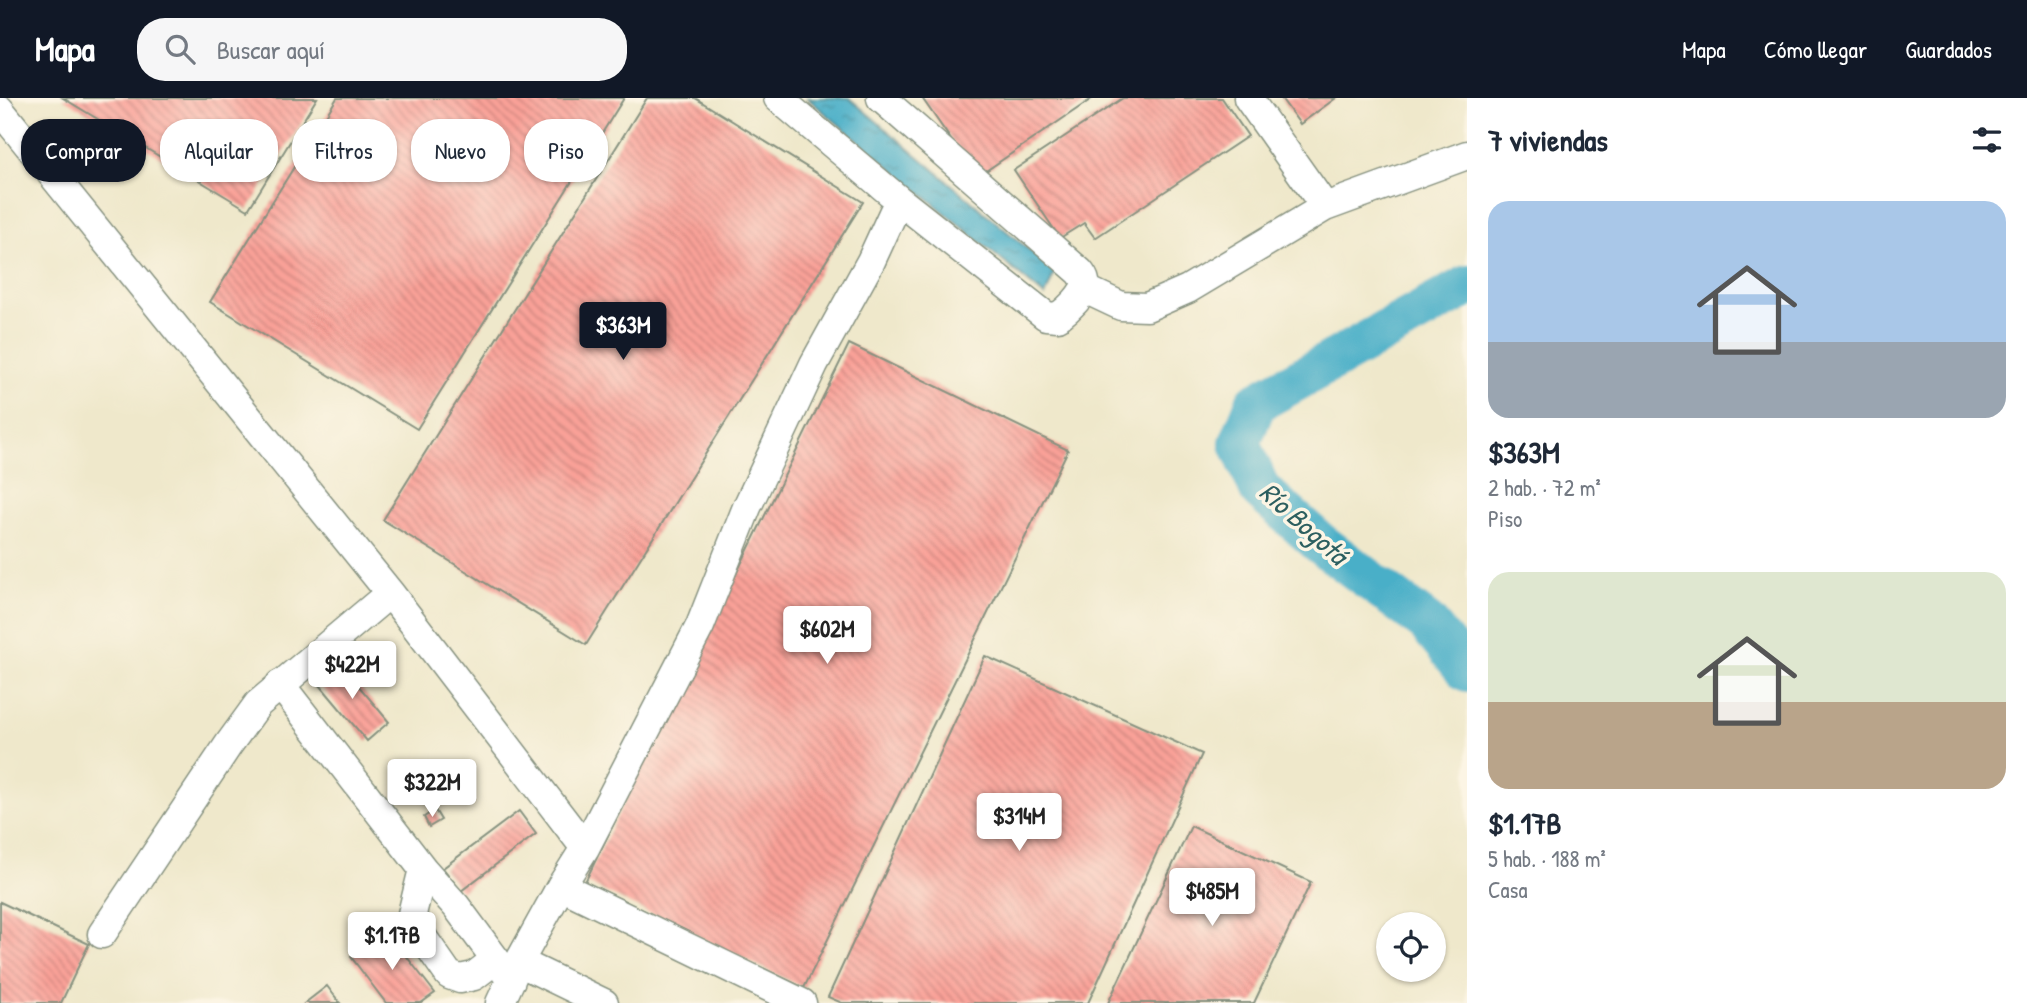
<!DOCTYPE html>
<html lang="es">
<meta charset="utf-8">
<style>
:root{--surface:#fff;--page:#f6f6f7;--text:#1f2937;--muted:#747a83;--accent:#111827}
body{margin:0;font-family:"Patrick Hand",sans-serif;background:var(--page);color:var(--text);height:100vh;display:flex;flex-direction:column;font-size:26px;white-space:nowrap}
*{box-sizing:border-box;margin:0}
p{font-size:23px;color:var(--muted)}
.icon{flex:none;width:38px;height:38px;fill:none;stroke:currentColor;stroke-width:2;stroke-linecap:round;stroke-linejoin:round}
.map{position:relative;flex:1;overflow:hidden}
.panel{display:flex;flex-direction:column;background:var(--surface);width:560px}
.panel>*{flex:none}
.top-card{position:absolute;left:21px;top:21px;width:665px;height:63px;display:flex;gap:14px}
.controls{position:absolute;left:1376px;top:814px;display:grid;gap:14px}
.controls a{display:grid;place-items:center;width:70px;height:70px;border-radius:50%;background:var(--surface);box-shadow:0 2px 5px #0004;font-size:35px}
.price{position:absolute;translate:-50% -60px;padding:0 16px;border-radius:7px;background:#fff;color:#222;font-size:23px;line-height:46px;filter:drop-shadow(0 2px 4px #0008)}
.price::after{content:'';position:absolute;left:50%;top:42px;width:21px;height:16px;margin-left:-10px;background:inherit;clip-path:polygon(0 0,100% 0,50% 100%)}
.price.on{background:var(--accent);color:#fff}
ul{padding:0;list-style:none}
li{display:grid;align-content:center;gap:14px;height:371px;padding:0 21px}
li span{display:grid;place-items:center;height:217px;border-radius:21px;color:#555}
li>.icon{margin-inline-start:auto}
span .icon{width:126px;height:126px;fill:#fffc;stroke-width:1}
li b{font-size:30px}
h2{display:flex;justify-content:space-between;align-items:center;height:84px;padding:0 21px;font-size:30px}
.tag{padding:0 24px;border-radius:28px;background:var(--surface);box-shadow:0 2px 5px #0004;font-size:24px;line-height:63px}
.tag.on{background:var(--accent);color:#fff}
header{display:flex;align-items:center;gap:42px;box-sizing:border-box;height:98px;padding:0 35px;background:var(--accent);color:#fff}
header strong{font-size:33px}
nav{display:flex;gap:38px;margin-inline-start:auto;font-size:24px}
.search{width:490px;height:63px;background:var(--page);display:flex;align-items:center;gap:18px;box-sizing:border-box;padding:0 24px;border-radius:28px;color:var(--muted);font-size:26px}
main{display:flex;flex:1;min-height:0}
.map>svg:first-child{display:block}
.water{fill:url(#water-ripples);stroke:#34767e;stroke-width:2}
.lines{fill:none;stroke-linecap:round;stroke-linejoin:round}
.river{stroke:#49afc8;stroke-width:42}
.building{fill:url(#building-back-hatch)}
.minor-casing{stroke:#879280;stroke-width:31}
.minor{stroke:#fff;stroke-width:28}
.labels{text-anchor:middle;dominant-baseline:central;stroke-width:7;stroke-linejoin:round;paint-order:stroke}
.water-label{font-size:28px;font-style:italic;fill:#2c5f60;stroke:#fcf5e5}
</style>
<header>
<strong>Mapa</strong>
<div class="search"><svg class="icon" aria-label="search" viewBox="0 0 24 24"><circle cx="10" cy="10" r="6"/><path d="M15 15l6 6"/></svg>Buscar aquí</div>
<nav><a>Mapa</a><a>Cómo llegar</a><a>Guardados</a></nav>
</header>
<main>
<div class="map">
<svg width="1467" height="905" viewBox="0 0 1467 905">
<defs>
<pattern id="water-ripples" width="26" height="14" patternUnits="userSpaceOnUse" patternTransform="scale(1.75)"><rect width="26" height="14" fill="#49afc8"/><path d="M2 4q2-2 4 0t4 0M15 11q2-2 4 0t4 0" fill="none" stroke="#3c90a3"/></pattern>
<pattern id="building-back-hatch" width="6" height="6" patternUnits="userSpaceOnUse" patternTransform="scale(1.75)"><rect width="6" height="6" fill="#faa198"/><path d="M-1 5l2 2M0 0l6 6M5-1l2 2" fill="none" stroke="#ca847d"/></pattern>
</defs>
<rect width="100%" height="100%" fill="#fcf5e5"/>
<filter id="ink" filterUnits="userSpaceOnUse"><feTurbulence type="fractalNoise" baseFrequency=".0143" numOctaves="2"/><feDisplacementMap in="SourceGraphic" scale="14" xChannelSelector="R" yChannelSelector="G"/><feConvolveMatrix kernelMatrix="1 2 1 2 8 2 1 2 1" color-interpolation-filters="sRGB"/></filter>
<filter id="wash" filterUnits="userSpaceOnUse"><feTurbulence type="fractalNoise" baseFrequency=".00686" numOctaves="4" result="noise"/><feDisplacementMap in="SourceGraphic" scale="28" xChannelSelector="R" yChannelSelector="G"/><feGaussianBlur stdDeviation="1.57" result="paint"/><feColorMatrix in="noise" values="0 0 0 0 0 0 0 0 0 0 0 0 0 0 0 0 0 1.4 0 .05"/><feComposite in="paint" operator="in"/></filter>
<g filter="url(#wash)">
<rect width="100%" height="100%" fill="#efe8cb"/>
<path class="water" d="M 807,0 L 849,0 L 1055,174 L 1045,198 Z"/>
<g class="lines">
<path class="river" d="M 1467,188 L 1256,305 L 1240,345 L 1260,392 L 1320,445 L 1427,525 L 1467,573"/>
</g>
<g id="blocks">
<path class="building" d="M 63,0 L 317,0 L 248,112 Z
M 337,0 L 624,0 L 417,331 L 210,204 Z
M 647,0 L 695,0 L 863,104 L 586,547 L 383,422 Z
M 922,0 L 1093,0 L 977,79 Z
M 1123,0 L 1222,0 L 1248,38 L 1095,140 L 1084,125 L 1060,140 L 1014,72 Z
M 1281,0 L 1336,0 L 1300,26 Z
M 849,246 L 1068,352 L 804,890 L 585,784 Z
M 985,558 L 1202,656 L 1088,905 L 842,905 L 828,899 Z
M 337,562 L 389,624 L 367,643 L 315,581 Z
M 435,712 L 441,722 L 429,729 L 424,719 Z
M 519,713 L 536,736 L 461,793 L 443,770 Z
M 1191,728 L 1311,784 L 1254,905 L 1108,905 Z
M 0,804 L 89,846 L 61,905 L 0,905 Z
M 386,832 L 435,895 L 421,905 L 386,905 L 351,859 Z
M 327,888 L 340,905 L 305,905 Z"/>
</g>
</g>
<g filter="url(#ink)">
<use href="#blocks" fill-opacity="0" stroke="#879280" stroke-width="2"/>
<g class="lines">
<defs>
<path id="minor" d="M 778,0 L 899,102 L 1046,218 L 1058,219 C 1066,213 1087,195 1085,184 C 1085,180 1082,177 1080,174 L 881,0
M 1248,0 L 1325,109
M 0,12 L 390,495 L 585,750
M 1085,191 L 1121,208 L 1147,209 L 1188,191 L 1325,109 L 1467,57
M 280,586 L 423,771
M 561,788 L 802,905
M 102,836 L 229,646 L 258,606 L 390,495
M 495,862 L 474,878 L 460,881 L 449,877 L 417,831 L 412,816 L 423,771 L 456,808 L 511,882
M 519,864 L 604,905
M 500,905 L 519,864 L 561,788 L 585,750 L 700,528 L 747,409 L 814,266 L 871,163 L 899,102"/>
</defs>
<use href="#minor" class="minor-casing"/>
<use href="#minor" class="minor"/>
</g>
</g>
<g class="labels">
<g class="water-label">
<text transform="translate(1304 425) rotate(42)">Río Bogotá</text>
</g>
</g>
</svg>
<div class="controls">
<a><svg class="icon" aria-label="locate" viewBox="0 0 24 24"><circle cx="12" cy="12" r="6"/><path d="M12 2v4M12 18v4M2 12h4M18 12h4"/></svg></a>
</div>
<b class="price on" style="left:623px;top:264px">$363M</b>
<b class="price" style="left:827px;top:568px">$602M</b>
<b class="price" style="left:352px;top:603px">$422M</b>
<b class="price" style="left:432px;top:721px">$322M</b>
<b class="price" style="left:1019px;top:755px">$314M</b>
<b class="price" style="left:1212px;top:830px">$485M</b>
<b class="price" style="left:392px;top:874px">$1.17B</b>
<div class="top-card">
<a class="tag on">Comprar</a>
<a class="tag">Alquilar</a>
<a class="tag">Filtros</a>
<a class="tag">Nuevo</a>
<a class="tag">Piso</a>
</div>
</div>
<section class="panel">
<h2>7 viviendas<svg class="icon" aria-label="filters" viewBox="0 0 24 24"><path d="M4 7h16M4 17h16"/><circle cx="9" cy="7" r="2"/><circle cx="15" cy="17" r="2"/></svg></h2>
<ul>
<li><span style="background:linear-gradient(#a9c7e8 65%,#9aa5b1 0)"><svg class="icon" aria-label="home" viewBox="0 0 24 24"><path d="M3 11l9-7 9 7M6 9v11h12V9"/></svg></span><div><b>$363M</b><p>2 hab. · 72 m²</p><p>Piso</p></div></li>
<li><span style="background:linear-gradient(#dfe7d0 60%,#b9a48a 0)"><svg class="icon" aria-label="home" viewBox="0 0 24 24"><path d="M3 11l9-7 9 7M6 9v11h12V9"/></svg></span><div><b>$1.17B</b><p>5 hab. · 188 m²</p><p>Casa</p></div></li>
</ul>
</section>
</main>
